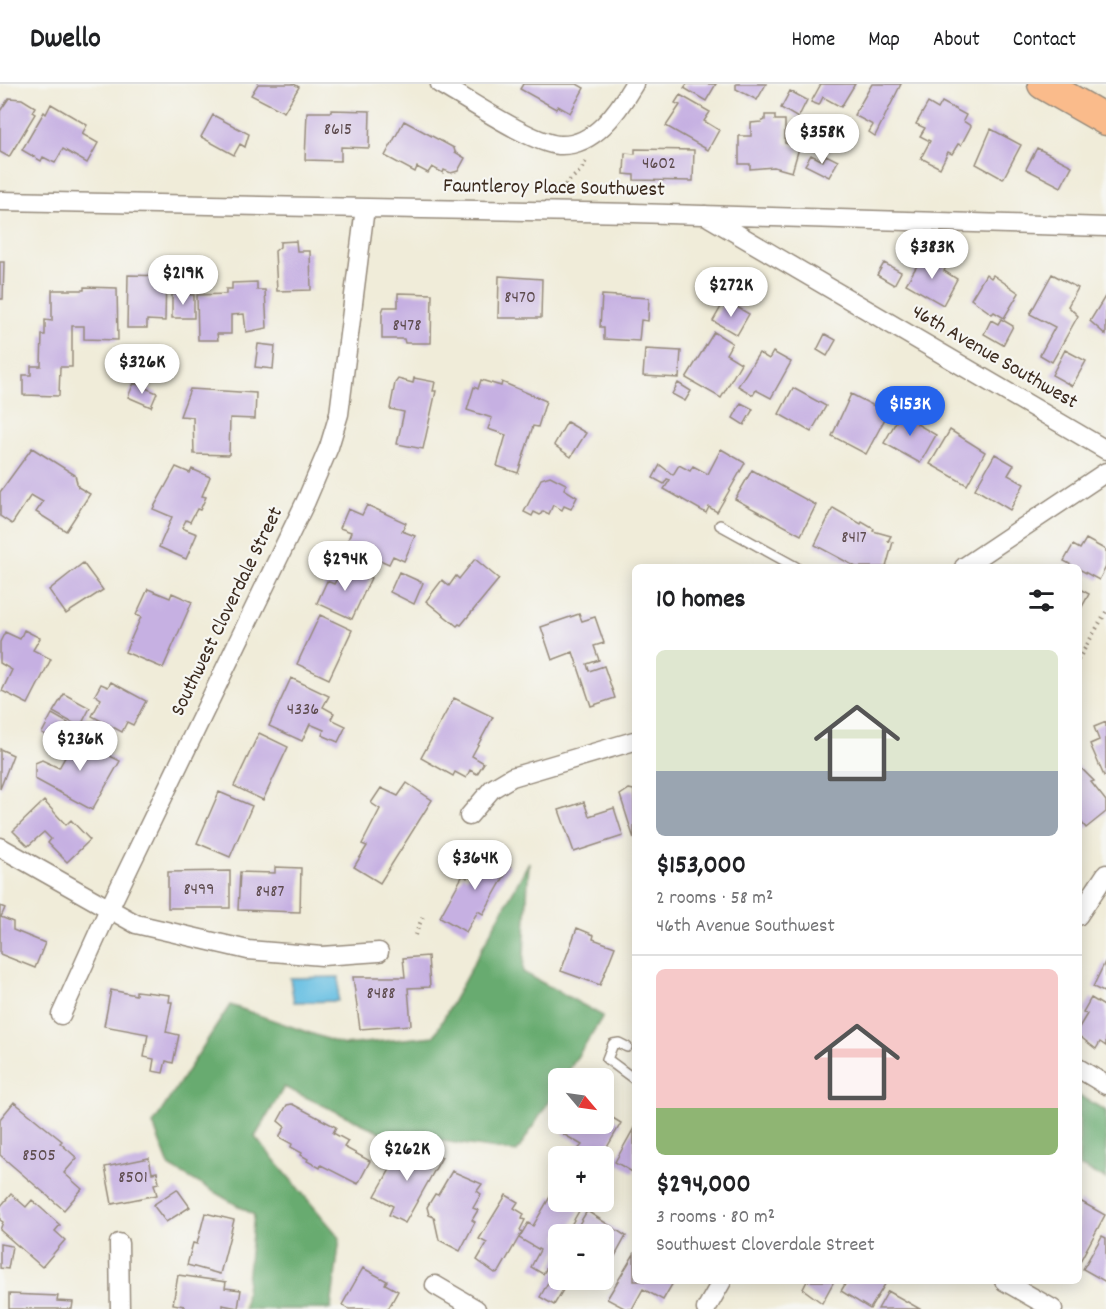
<!DOCTYPE html>
<meta charset="utf-8">
<style>
:root{--surface:#fff;--page:#f6f6f6;--text:#202124;--muted:#757577;--line:#e0e0e0;--accent:#2563eb}
body{margin:0;font-family:Dekko,sans-serif;background:var(--page);color:var(--text);height:100vh;display:flex;flex-direction:column;font-size:22px;white-space:nowrap}
*{box-sizing:border-box;margin:0}
p{font-size:20px;color:var(--muted)}
.icon{flex:none;width:33px;height:33px;fill:none;stroke:currentColor;stroke-width:2;stroke-linecap:round;stroke-linejoin:round}
.map{position:relative;flex:1;overflow:hidden}
.panel{position:absolute;left:632px;top:480px;width:450px;height:720px;display:flex;flex-direction:column;background:var(--surface);border-radius:9px;box-shadow:0 3px 15px #0003}
.panel>*{flex:none}
.needle{width:39px;rotate:119deg}
.tools{position:absolute;left:548px;top:984px;display:grid;gap:12px}
.tools a{display:grid;place-items:center;width:66px;height:66px;border-radius:9px;background:var(--surface);box-shadow:0 3px 15px #0003;font-size:30px}
.price{position:absolute;translate:-50% -51px;padding:0 14px;border-radius:21px;background:#fff;color:#222;font-size:20px;line-height:39px;filter:drop-shadow(0 2px 3px #0008)}
.price::after{content:'';position:absolute;left:50%;top:36px;width:18px;height:14px;margin-left:-9px;background:inherit;clip-path:polygon(0 0,100% 0,50% 100%)}
.price.current{background:var(--accent);color:#fff}
ul{padding:0;list-style:none}
li{display:grid;align-content:center;gap:12px;height:318px;padding:0 24px}
li+li{border-top:2px solid var(--line)}
li span{display:grid;place-items:center;height:186px;border-radius:9px;color:#555}
li>.icon{margin-inline-start:auto}
span .icon{width:108px;height:108px;fill:#fffc;stroke-width:1}
li b{font-size:26px}
h2{display:flex;justify-content:space-between;align-items:center;height:72px;padding:0 24px;font-size:26px}
header{display:flex;align-items:center;gap:36px;box-sizing:border-box;height:84px;padding:0 30px;background:var(--surface);border-bottom:2px solid var(--line)}
header strong{font-size:28px}
nav{display:flex;gap:33px;margin-inline-start:auto;font-size:21px}
.map>svg:first-child{display:block}
.forest{fill:#68ab6f;stroke:#526a46;stroke-width:1.5}
.water{fill:#64bee2;stroke:#507480;stroke-width:1.5}
.building{fill:#c6b0e2}
.lines{fill:none;stroke-linecap:round;stroke-linejoin:round}
.service-casing{stroke:#968b7c;stroke-width:12}
.minor-casing{stroke:#968b7c;stroke-width:21}
.primary-casing{stroke:#968b7c;stroke-width:33}
.path{stroke:#968b7c;stroke-width:4;stroke-dasharray:1.5 4.5;stroke-linecap:butt}
.service{stroke:#fff;stroke-width:9}
.minor{stroke:#fff;stroke-width:18}
.primary{stroke:#fabb8b;stroke-width:30}
.labels{text-anchor:middle;dominant-baseline:central;stroke-width:4.5;stroke-linejoin:round;paint-order:stroke}
.number-label{font-size:18px;fill:#5e4c4f}
.street-label{font-size:21px;fill:#3b2a1e;stroke:#f6f6f2}
</style>
<header>
<strong>Dwello</strong>
<nav><a>Home</a><a>Map</a><a>About</a><a>Contact</a></nav>
</header>
<div class="map">
<svg width="1106" height="1225" viewBox="0 0 1106 1225">
<rect width="100%" height="100%" fill="#f6f6f2"/>
<filter id="ink" filterUnits="userSpaceOnUse"><feTurbulence type="fractalNoise" baseFrequency=".0167" numOctaves="2"/><feDisplacementMap in="SourceGraphic" scale="12" xChannelSelector="R" yChannelSelector="G"/><feConvolveMatrix kernelMatrix="1 2 1 2 8 2 1 2 1" color-interpolation-filters="sRGB"/></filter>
<filter id="wash" filterUnits="userSpaceOnUse"><feTurbulence type="fractalNoise" baseFrequency=".008" numOctaves="4" result="noise"/><feDisplacementMap in="SourceGraphic" scale="24" xChannelSelector="R" yChannelSelector="G"/><feGaussianBlur stdDeviation="1.35" result="paint"/><feColorMatrix in="noise" values="0 0 0 0 0 0 0 0 0 0 0 0 0 0 0 0 0 1.4 0 .05"/><feComposite in="paint" operator="in"/></filter>
<g filter="url(#wash)">
<rect width="100%" height="100%" fill="#f0ecd9"/>
<path class="forest" d="M 529,778 L 523,888 L 603,932 L 564,994 L 558,994 L 558,1003 L 517,1068 L 380,1048 L 284,1003 L 255,1053 L 340,1154 L 331,1225 L 244,1225 L 254,1131 L 169,1082 L 153,1040 L 230,921 L 344,961 L 434,952 Z
M 1079,1011 L 1106,1027 L 1106,1095 L 1079,1082 Z"/>
<path class="water" d="M 339,893 L 338,917 L 294,918 L 290,894 Z"/>
<g id="blocks">
<path class="building" d="M 258,0 L 294,0 L 299,3 L 284,28 L 251,11 Z
M 523,0 L 577,0 L 584,4 L 570,29 L 558,22 L 556,25 L 520,5 Z
M 687,0 L 716,0 L 706,17 L 684,4 Z
M 736,0 L 766,0 L 757,16 L 736,5 Z
M 821,0 L 855,0 L 841,23 L 823,13 L 819,21 L 811,18 Z
M 872,0 L 901,0 L 875,52 L 869,48 L 873,41 L 854,31 Z
M 790,7 L 807,16 L 798,34 L 781,24 Z
M 680,11 L 710,28 L 704,37 L 719,46 L 708,66 L 666,42 L 680,21 L 675,19 Z
M 9,14 L 22,15 L 35,23 L 32,28 L 35,30 L 9,73 L 0,68 L 0,27 Z
M 942,18 L 966,31 L 963,37 L 971,42 L 961,61 L 958,60 L 952,70 L 948,68 L 940,84 L 921,74 L 930,57 L 920,52 L 925,44 L 916,40 L 928,19 L 938,25 Z
M 51,20 L 87,41 L 82,50 L 98,59 L 87,79 L 63,65 L 55,79 L 43,73 L 41,77 L 22,66 L 44,28 L 46,30 Z
M 331,26 L 370,27 L 369,64 L 341,63 L 341,77 L 305,76 L 307,28 L 331,28 Z
M 213,31 L 249,50 L 245,63 L 240,60 L 234,71 L 201,53 Z
M 765,31 L 775,31 L 775,36 L 785,36 L 785,59 L 799,64 L 792,88 L 774,83 L 750,85 L 750,80 L 739,80 L 739,52 L 751,52 L 751,39 L 761,38 L 765,36 Z
M 404,37 L 454,64 L 455,68 L 465,74 L 458,87 L 451,89 L 444,86 L 443,89 L 432,83 L 428,89 L 417,83 L 415,88 L 385,72 Z
M 991,45 L 1021,61 L 1003,95 L 976,80 Z
M 1037,64 L 1072,82 L 1061,103 L 1026,85 Z
M 635,65 L 694,66 L 693,97 L 634,96 L 634,91 L 624,90 L 625,69 L 635,70 Z
M 811,71 L 823,77 L 826,71 L 838,77 L 829,93 L 805,81 Z
M 296,157 L 297,167 L 310,167 L 311,206 L 277,207 L 275,167 L 280,163 L 280,158 Z
M 924,170 L 946,183 L 944,187 L 957,195 L 943,221 L 906,200 Z
M 0,178 L 4,178 L 3,215 L 0,215 Z
M 884,179 L 901,188 L 894,201 L 877,191 Z
M 986,190 L 991,194 L 993,191 L 1019,209 L 1004,234 L 994,228 L 992,230 L 971,215 Z
M 1052,190 L 1078,204 L 1068,222 L 1078,232 L 1052,278 L 1040,271 L 1055,243 L 1030,230 Z
M 128,191 L 166,192 L 165,237 L 147,236 L 147,244 L 127,244 Z
M 499,192 L 542,195 L 541,234 L 498,234 Z
M 257,198 L 257,206 L 265,206 L 267,244 L 246,248 L 244,230 L 231,231 L 231,250 L 217,250 L 218,256 L 198,256 L 197,211 L 226,210 L 226,205 L 232,205 L 232,199 Z
M 84,203 L 117,204 L 118,256 L 84,255 L 84,242 L 72,242 L 72,283 L 60,283 L 59,312 L 23,311 L 23,291 L 31,291 L 31,282 L 41,282 L 42,251 L 45,251 L 45,236 L 52,237 L 52,206 L 84,206 Z
M 398,209 L 432,210 L 431,259 L 405,259 L 404,255 L 382,255 L 382,228 L 384,223 L 398,223 Z
M 172,210 L 194,211 L 194,234 L 172,234 Z
M 602,211 L 649,214 L 648,237 L 641,236 L 639,257 L 604,255 L 604,243 L 600,243 Z
M 1106,211 L 1106,251 L 1090,237 Z
M 725,216 L 749,230 L 737,251 L 713,237 Z
M 1001,235 L 1013,242 L 1003,261 L 984,250 L 991,236 L 998,240 Z
M 714,248 L 732,259 L 726,270 L 741,279 L 721,314 L 686,294 Z
M 825,250 L 836,256 L 827,272 L 817,266 Z
M 258,260 L 275,262 L 273,285 L 255,283 Z
M 645,265 L 681,267 L 679,294 L 643,292 Z
M 1065,266 L 1086,277 L 1072,302 L 1052,291 Z
M 773,268 L 791,278 L 771,314 L 756,306 L 753,311 L 738,302 L 759,269 L 769,275 Z
M 414,294 L 435,298 L 433,307 L 436,307 L 423,365 L 397,360 L 404,328 L 390,325 L 395,299 L 398,295 L 413,299 Z
M 481,296 L 501,302 L 502,298 L 546,317 L 538,343 L 533,342 L 518,389 L 497,382 L 506,351 L 488,345 L 492,334 L 467,326 L 474,303 L 478,305 Z
M 134,299 L 157,309 L 151,323 L 128,313 Z
M 678,299 L 691,307 L 685,317 L 672,310 Z
M 793,304 L 826,322 L 811,348 L 779,330 Z
M 190,305 L 256,309 L 255,335 L 230,334 L 229,371 L 194,370 L 193,333 L 180,332 Z
M 851,310 L 888,329 L 866,370 L 832,352 Z
M 741,319 L 753,325 L 744,341 L 733,334 Z
M 904,324 L 921,334 L 917,340 L 936,351 L 920,379 L 884,359 Z
M 567,338 L 586,349 L 571,373 L 554,361 Z
M 950,346 L 985,368 L 967,401 L 930,380 Z
M 32,364 L 75,391 L 78,403 L 90,410 L 66,447 L 36,428 L 43,418 L 31,411 L 12,440 L 0,432 L 0,408 Z
M 721,365 L 745,379 L 717,428 L 709,423 L 706,429 L 664,405 L 670,396 L 667,395 L 664,400 L 653,394 L 660,381 L 673,391 L 679,381 L 690,387 L 693,382 L 708,390 Z
M 995,370 L 1014,381 L 1008,391 L 1024,400 L 1010,426 L 975,405 Z
M 176,383 L 190,389 L 192,385 L 210,393 L 202,412 L 206,413 L 200,426 L 197,425 L 190,438 L 186,436 L 182,444 L 197,450 L 186,475 L 159,463 L 172,433 L 153,425 Z
M 752,386 L 816,421 L 801,451 L 735,415 Z
M 550,392 L 566,400 L 564,405 L 577,413 L 571,425 L 564,422 L 562,426 L 553,421 L 549,430 L 543,427 L 540,431 L 534,428 L 532,432 L 524,428 L 541,395 Z
M 367,421 L 406,439 L 402,447 L 415,452 L 404,477 L 393,472 L 389,480 L 346,461 L 351,448 L 340,444 L 348,425 L 362,431 Z
M 833,424 L 861,440 L 862,438 L 874,445 L 873,447 L 891,452 L 888,457 L 893,458 L 886,483 L 856,483 L 815,461 Z
M 1086,455 L 1106,466 L 1106,483 L 1099,496 L 1064,477 L 1073,461 L 1080,465 Z
M 475,475 L 499,495 L 461,541 L 459,540 L 457,542 L 426,517 L 442,496 L 449,502 L 456,492 L 459,495 Z
M 83,479 L 103,506 L 66,530 L 49,506 Z
M 344,482 L 371,494 L 352,535 L 317,519 L 327,497 L 334,500 Z
M 399,488 L 423,499 L 414,520 L 390,508 Z
M 1078,504 L 1089,510 L 1078,530 Z
M 148,505 L 170,514 L 172,509 L 192,518 L 163,584 L 125,568 L 141,533 L 136,531 Z
M 579,530 L 582,537 L 595,533 L 604,559 L 594,562 L 599,576 L 587,580 L 589,587 L 604,582 L 615,614 L 591,622 L 573,568 L 552,576 L 541,543 Z
M 320,531 L 352,546 L 329,595 L 297,580 Z
M 24,546 L 40,554 L 33,566 L 51,575 L 28,620 L 2,607 L 12,586 L 0,579 L 0,558 L 5,548 L 20,555 Z
M 291,594 L 329,612 L 323,623 L 334,629 L 331,635 L 346,642 L 338,658 L 322,651 L 324,646 L 310,640 L 302,657 L 269,642 Z
M 111,598 L 146,617 L 133,641 L 127,638 L 122,648 L 92,632 L 101,615 L 95,611 L 101,600 L 108,603 Z
M 64,610 L 90,624 L 80,643 L 53,628 Z
M 454,614 L 493,633 L 472,672 L 484,679 L 477,690 L 470,686 L 466,694 L 455,688 L 453,692 L 421,674 Z
M 52,630 L 68,639 L 58,658 L 42,649 Z
M 1106,638 L 1106,691 L 1104,692 L 1090,660 L 1099,656 L 1094,643 Z
M 84,647 L 105,658 L 100,667 L 120,677 L 92,726 L 35,695 L 35,679 L 42,676 L 59,684 L 73,659 L 93,670 L 93,668 L 76,659 Z
M 259,649 L 288,663 L 263,716 L 234,702 Z
M 0,665 L 13,671 L 0,705 Z
M 1078,681 L 1094,697 L 1091,698 L 1106,717 L 1106,728 L 1086,744 L 1078,734 Z
M 407,699 L 432,716 L 380,799 L 354,783 L 367,762 L 362,760 L 380,725 L 371,719 L 381,704 L 398,712 Z
M 629,705 L 634,706 L 634,755 L 620,711 Z
M 219,708 L 252,722 L 230,773 L 197,759 Z
M 44,717 L 66,741 L 71,736 L 90,756 L 67,778 L 48,759 L 51,755 L 44,748 L 28,762 L 13,747 Z
M 584,718 L 589,732 L 614,724 L 623,752 L 574,768 L 559,726 Z
M 482,767 L 510,782 L 483,830 L 478,827 L 466,848 L 440,833 L 463,791 L 467,794 Z
M 275,783 L 301,784 L 300,828 L 238,826 L 240,788 L 275,789 Z
M 230,787 L 230,824 L 168,824 L 168,788 Z
M 0,822 L 5,824 L 1,833 L 13,838 L 13,846 L 45,859 L 35,884 L 0,870 Z
M 577,844 L 594,851 L 593,855 L 615,863 L 600,901 L 561,887 Z
M 428,872 L 430,903 L 408,904 L 411,941 L 360,945 L 353,893 L 405,893 L 403,874 Z
M 1106,876 L 1106,909 L 1093,903 Z
M 111,906 L 136,911 L 136,907 L 170,911 L 169,918 L 172,918 L 166,948 L 179,951 L 173,979 L 166,977 L 163,989 L 152,987 L 154,975 L 144,973 L 148,950 L 104,942 Z
M 1091,914 L 1106,923 L 1106,962 L 1100,958 L 1096,965 L 1078,951 L 1078,945 L 1087,930 L 1083,928 Z
M 14,1018 L 62,1057 L 60,1059 L 77,1074 L 64,1089 L 82,1105 L 64,1126 L 0,1071 L 0,1035 Z
M 292,1020 L 336,1043 L 333,1049 L 348,1057 L 344,1063 L 370,1077 L 358,1100 L 321,1081 L 320,1084 L 307,1077 L 308,1075 L 301,1071 L 302,1069 L 291,1063 L 292,1060 L 279,1053 L 285,1043 L 278,1037 L 287,1021 Z
M 603,1028 L 621,1039 L 602,1072 L 573,1071 L 582,1061 L 563,1050 L 569,1040 L 603,1040 Z
M 634,1044 L 634,1089 L 615,1078 Z
M 402,1064 L 442,1073 L 405,1139 L 389,1131 L 393,1122 L 375,1112 Z
M 149,1074 L 152,1089 L 157,1088 L 159,1099 L 154,1100 L 157,1111 L 112,1120 L 105,1083 Z
M 452,1087 L 482,1100 L 477,1107 L 481,1110 L 473,1124 L 478,1126 L 472,1136 L 475,1138 L 460,1167 L 439,1156 L 434,1133 L 429,1131 L 427,1123 L 435,1110 L 438,1111 Z
M 177,1105 L 190,1123 L 166,1138 L 153,1121 Z
M 11,1110 L 26,1123 L 32,1116 L 60,1141 L 55,1147 L 65,1156 L 42,1183 L 0,1146 L 3,1138 L 0,1136 L 0,1123 Z
M 506,1111 L 518,1118 L 514,1124 L 524,1130 L 522,1135 L 525,1136 L 520,1146 L 522,1148 L 499,1188 L 495,1189 L 477,1176 L 487,1159 L 479,1155 Z
M 551,1111 L 556,1114 L 558,1111 L 558,1118 L 580,1118 L 576,1125 L 579,1127 L 566,1150 L 558,1150 L 558,1165 L 543,1190 L 531,1183 L 540,1166 L 519,1154 L 528,1139 L 533,1142 Z
M 1080,1117 L 1105,1131 L 1078,1181 L 1078,1121 Z
M 587,1127 L 626,1152 L 609,1183 L 603,1180 L 603,1150 L 573,1150 Z
M 205,1129 L 234,1136 L 220,1190 L 187,1181 L 193,1159 L 197,1160 Z
M 1102,1152 L 1106,1154 L 1106,1198 L 1083,1185 Z
M 0,1160 L 12,1162 L 8,1185 L 0,1184 Z
M 558,1170 L 558,1196 L 569,1196 L 554,1221 L 540,1213 L 556,1184 L 552,1182 Z
M 634,1170 L 634,1197 L 674,1197 L 663,1216 L 643,1205 L 632,1225 L 626,1225 L 607,1215 Z
M 363,1184 L 387,1197 L 385,1200 L 398,1207 L 388,1225 L 349,1225 L 342,1221 Z
M 178,1191 L 226,1198 L 225,1204 L 241,1206 L 238,1224 L 222,1221 L 222,1225 L 184,1225 L 184,1222 L 173,1220 Z
M 807,1197 L 834,1197 L 822,1219 L 803,1205 Z
M 847,1197 L 887,1197 L 870,1225 L 841,1207 Z
M 888,1207 L 920,1225 L 878,1225 Z
M 9,1210 L 58,1212 L 57,1217 L 73,1218 L 72,1225 L 9,1225 Z"/>
</g>
</g>
<g filter="url(#ink)">
<use href="#blocks" fill-opacity="0" stroke="#968b7c" stroke-width="1.5"/>
<g class="lines">
<defs>
<path id="service" d="M 720,441 L 796,483
M 627,963 L 619,959 L 613,960 L 607,975 L 634,995"/>
<path id="minor" d="M 440,0 C 467,15 531,59 559,61 C 594,63 618,27 634,0
M 0,117 L 634,129 L 1106,143
M 705,131 L 1106,366
M 964,483 L 1106,388
M 469,732 L 492,705 L 512,693 L 634,657
M 0,763 L 136,840 L 248,866 L 322,872 L 379,868
M 1078,832 L 1106,790
M 61,931 L 109,825 L 306,417 L 329,363 L 339,330 L 365,124
M 1078,984 L 1106,1001
M 119,1159 L 120,1225
M 1004,1197 L 1053,1225
M 435,1201 L 476,1225
M 706,1225 L 722,1197"/>
<path id="primary" d="M 1043,0 L 1106,36"/>
</defs>
<use href="#service" class="service-casing"/>
<use href="#minor" class="minor-casing"/>
<use href="#primary" class="primary-casing"/>
<path class="path" d="M 556,109 L 581,86 L 586,77
M 1078,576 L 1106,528
M 415,851 L 424,830"/>
<use href="#service" class="service"/>
<use href="#minor" class="minor"/>
<use href="#primary" class="primary"/>
</g>
</g>
<g class="labels">
<g class="number-label">
<text x="338" y="46">8615</text>
<text x="659" y="80">4602</text>
<text x="520" y="214">8470</text>
<text x="407" y="242">8478</text>
<text x="854" y="454">8417</text>
<text x="303" y="626">4336</text>
<text x="199" y="806">8499</text>
<text x="270" y="808">8487</text>
<text x="381" y="910">8488</text>
<text x="39" y="1072">8505</text>
<text x="133" y="1094">8501</text>
</g>
<g class="street-label">
<text transform="translate(554 105) rotate(1)">Fauntleroy Place Southwest</text>
<text transform="translate(994 274) rotate(30)">46th Avenue Southwest</text>
<text transform="translate(228 528) rotate(-64)">Southwest Cloverdale Street</text>
</g>
</g>
</svg>
<div class="tools">
<a><svg class="needle" viewBox="-14 -14 28 28"><path d="M0-13l5 13h-10z" fill="#e53935"/><path d="M0 13l5-13h-10z" fill="#757577"/></svg></a>
<a>+</a>
<a>−</a>
</div>
<b class="price" style="left:822px;top:81px">$358K</b>
<b class="price" style="left:932px;top:196px">$383K</b>
<b class="price" style="left:183px;top:222px">$219K</b>
<b class="price" style="left:731px;top:234px">$272K</b>
<b class="price" style="left:142px;top:311px">$326K</b>
<b class="price current" style="left:910px;top:353px">$153K</b>
<b class="price" style="left:345px;top:508px">$294K</b>
<b class="price" style="left:80px;top:688px">$236K</b>
<b class="price" style="left:475px;top:807px">$364K</b>
<b class="price" style="left:407px;top:1098px">$262K</b>
<section class="panel">
<h2>10 homes<svg class="icon" aria-label="filters" viewBox="0 0 24 24"><path d="M4 7h16M4 17h16"/><circle cx="9" cy="7" r="2"/><circle cx="15" cy="17" r="2"/></svg></h2>
<ul>
<li><span style="background:linear-gradient(#dfe7d0 65%,#9aa5b1 0)"><svg class="icon" aria-label="home" viewBox="0 0 24 24"><path d="M3 11l9-7 9 7M6 9v11h12V9"/></svg></span><div><b>$153,000</b><p>2 rooms · 58 m²</p><p>46th Avenue Southwest</p></div></li>
<li><span style="background:linear-gradient(#f6c9c9 75%,#8fb573 0)"><svg class="icon" aria-label="home" viewBox="0 0 24 24"><path d="M3 11l9-7 9 7M6 9v11h12V9"/></svg></span><div><b>$294,000</b><p>3 rooms · 80 m²</p><p>Southwest Cloverdale Street</p></div></li>
</ul>
</section>
</div>
